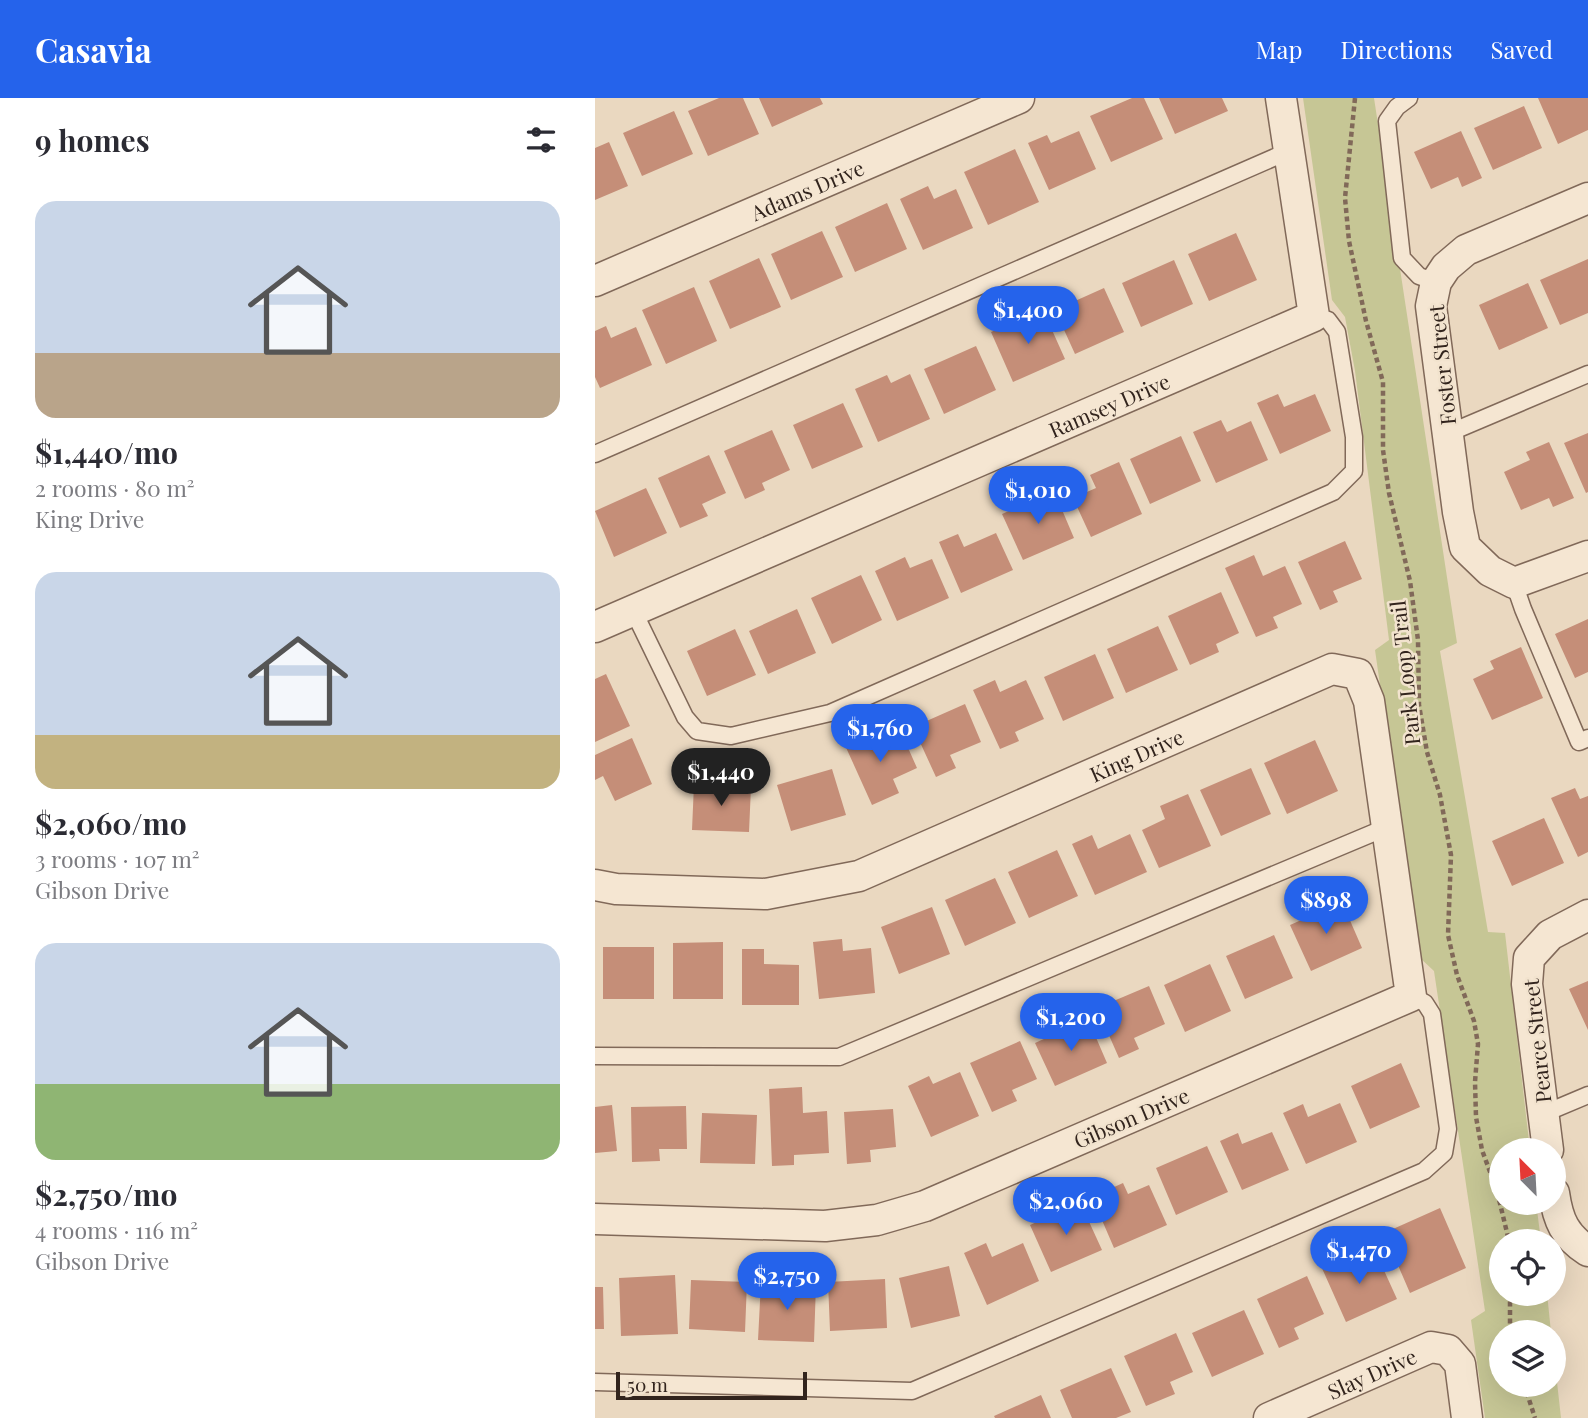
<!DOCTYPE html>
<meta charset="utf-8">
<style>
:root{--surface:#fff;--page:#f2f2f3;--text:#2b2b33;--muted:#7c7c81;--accent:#2563eb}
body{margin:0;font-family:"Playfair Display",serif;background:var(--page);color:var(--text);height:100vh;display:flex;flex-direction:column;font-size:26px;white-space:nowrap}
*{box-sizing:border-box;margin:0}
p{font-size:23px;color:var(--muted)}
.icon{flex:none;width:38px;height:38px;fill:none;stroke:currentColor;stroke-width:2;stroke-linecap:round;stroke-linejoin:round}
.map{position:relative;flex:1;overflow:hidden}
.details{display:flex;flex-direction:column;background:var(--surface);width:595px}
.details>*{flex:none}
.needle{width:46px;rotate:336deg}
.controls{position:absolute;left:894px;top:1040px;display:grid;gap:14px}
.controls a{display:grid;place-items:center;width:77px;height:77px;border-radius:50%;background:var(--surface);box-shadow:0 7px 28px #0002;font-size:35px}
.scale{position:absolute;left:21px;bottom:18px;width:191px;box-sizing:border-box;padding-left:7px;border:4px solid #32241d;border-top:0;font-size:19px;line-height:24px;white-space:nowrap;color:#32241d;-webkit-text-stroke:5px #f2e3ce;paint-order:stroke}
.price{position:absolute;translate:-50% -60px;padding:0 16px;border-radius:24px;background:var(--accent);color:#fff;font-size:23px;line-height:46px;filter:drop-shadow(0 2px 4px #0008)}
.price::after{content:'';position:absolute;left:50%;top:42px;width:21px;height:16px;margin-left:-10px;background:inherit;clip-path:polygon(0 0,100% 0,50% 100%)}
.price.current{background:#222;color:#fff}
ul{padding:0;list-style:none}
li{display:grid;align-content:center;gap:14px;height:371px;padding:0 35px}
li span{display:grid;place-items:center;height:217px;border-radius:21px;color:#555}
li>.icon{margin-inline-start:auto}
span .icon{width:126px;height:126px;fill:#fffc;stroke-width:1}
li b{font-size:30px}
h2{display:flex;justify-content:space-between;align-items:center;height:84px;padding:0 35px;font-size:30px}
header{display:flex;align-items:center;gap:42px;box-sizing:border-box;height:98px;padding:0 35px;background:var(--accent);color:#fff}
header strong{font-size:33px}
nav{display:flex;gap:38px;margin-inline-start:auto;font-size:24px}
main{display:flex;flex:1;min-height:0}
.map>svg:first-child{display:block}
.green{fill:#c6c695}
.building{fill:#c58e78}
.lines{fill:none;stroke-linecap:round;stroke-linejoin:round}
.service-casing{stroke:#816959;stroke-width:19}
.minor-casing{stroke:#816959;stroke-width:33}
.path{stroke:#816959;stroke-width:4.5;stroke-dasharray:5 3.5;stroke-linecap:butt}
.service{stroke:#f5e6d2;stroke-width:16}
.minor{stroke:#f5e6d2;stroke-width:30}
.labels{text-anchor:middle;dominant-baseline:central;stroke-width:5;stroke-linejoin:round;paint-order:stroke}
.street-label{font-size:21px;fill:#32241d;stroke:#f2e3ce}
</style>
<header>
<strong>Casavia</strong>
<nav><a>Map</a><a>Directions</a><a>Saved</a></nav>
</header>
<main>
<section class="details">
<h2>9 homes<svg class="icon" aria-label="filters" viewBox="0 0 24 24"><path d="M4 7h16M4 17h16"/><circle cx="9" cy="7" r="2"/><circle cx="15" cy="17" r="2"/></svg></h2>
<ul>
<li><span style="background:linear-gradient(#c9d6e8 70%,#b9a48a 0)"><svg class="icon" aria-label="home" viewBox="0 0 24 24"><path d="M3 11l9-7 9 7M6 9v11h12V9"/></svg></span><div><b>$1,440/mo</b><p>2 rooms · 80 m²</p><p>King Drive</p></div></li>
<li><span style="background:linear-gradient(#c9d6e8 75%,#c2b280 0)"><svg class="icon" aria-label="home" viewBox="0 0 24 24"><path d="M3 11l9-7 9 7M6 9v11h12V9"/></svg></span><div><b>$2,060/mo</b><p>3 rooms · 107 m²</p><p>Gibson Drive</p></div></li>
<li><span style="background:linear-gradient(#c9d6e8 65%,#8fb573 0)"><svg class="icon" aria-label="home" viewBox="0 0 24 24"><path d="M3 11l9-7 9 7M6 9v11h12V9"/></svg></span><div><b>$2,750/mo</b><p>4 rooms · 116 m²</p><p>Gibson Drive</p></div></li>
</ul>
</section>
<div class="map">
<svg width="993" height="1320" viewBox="0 0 993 1320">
<rect width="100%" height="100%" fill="#ead8c0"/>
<path class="green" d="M 708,0 L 779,0 L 862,545 L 845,553 L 893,834 L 910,835 L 935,1052 L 906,1052 L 906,1104 L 941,1104 L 946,1143 L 906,1143 L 906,1195 L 952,1195 L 956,1234 L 906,1234 L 906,1286 L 959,1286 L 959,1257 L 966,1320 L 890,1320 L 876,1222 L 890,1213 L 839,873 L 824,859 L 780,552 L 794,542 L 760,273 L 750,219 L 737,202 Z"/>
<path class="building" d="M 124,0 L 148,0 L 164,36 L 113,58 L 93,13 Z
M 164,0 L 225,0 L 228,6 L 177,29 Z
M 537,0 L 549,0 L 568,41 L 516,64 L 495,18 Z
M 564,0 L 627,0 L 633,13 L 580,36 Z
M 943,0 L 993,0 L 993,32 L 963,46 Z
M 929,8 L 947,50 L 898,72 L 879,30 Z
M 79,13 L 98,56 L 47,78 L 28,35 Z
M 484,33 L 501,71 L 454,92 L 433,45 L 452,37 L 456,45 Z
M 866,33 L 887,80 L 867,89 L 863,79 L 836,91 L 819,54 Z
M 14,44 L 33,88 L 0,102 L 0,50 Z
M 420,51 L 444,104 L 393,127 L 369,74 Z
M 333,88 L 339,101 L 361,91 L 378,130 L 328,152 L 305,101 Z
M 292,105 L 312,151 L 260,174 L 240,129 Z
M 227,133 L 248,179 L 196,202 L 176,156 Z
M 641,135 L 662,182 L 614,203 L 593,156 Z
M 164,160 L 186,209 L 135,231 L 114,183 Z
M 993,161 L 993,215 L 965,227 L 945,182 Z
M 579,162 L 598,206 L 546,229 L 527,185 Z
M 933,185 L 953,230 L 904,252 L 884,207 Z
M 99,189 L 122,243 L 71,266 L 47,212 Z
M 509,190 L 529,234 L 480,256 L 460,212 Z
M 448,212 L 470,261 L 418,284 L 396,234 Z
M 11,228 L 16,240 L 41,229 L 57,267 L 5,290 L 0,279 L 0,233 Z
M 381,248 L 401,292 L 349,316 L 329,271 Z
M 315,276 L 335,321 L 283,344 L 260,291 L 292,277 L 296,285 Z
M 683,296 L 689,309 L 720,296 L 736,333 L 685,356 L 662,305 Z
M 248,305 L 268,349 L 217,371 L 198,327 Z
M 626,322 L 632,334 L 656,323 L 673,362 L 621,385 L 598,334 Z
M 177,332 L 195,372 L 167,385 L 170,392 L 150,401 L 129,353 Z
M 993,335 L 993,394 L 991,395 L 969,345 Z
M 586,338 L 606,383 L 555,406 L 535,361 Z
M 954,344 L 979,400 L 958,409 L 954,400 L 926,412 L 909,374 L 935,362 L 931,354 Z
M 114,357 L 131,395 L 107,406 L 113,418 L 85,430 L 63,380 Z
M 524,364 L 547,416 L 496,439 L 478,400 L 501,390 L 495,377 Z
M 51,390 L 72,435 L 19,459 L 0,413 Z
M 459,393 L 479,440 L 428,462 L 407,416 Z
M 401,435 L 418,472 L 366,495 L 344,444 L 363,436 L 369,449 Z
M 750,443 L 767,481 L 738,493 L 743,504 L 725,512 L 703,464 Z
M 659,457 L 668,478 L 690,468 L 707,506 L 678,519 L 683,530 L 661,539 L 630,470 Z
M 310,459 L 315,470 L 337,461 L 354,500 L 302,523 L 280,473 Z
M 266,477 L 287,522 L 237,546 L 216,500 Z
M 626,494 L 644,535 L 621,546 L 624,554 L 595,567 L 573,518 Z
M 202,511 L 221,555 L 173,576 L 154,533 Z
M 993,521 L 993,574 L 980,580 L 960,536 Z
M 563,528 L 583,572 L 531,595 L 512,551 Z
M 140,531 L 161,577 L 112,598 L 92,553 Z
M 926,549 L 948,600 L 897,622 L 878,581 L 899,571 L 895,563 Z
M 500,556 L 519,600 L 468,623 L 449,579 Z
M 11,576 L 35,628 L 0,644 L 0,581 Z
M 400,582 L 405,594 L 431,582 L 449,621 L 420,634 L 424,643 L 405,651 L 378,592 Z
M 370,606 L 386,644 L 355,657 L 361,670 L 341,679 L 318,629 Z
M 276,632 L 282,645 L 306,634 L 322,670 L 298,681 L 304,695 L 277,707 L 249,645 Z
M 37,640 L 57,686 L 20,703 L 8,678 L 0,682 L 0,657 Z
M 720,642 L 743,693 L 692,716 L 669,665 Z
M 656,670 L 676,716 L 626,738 L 605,692 Z
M 237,671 L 251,717 L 196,733 L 182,687 Z
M 99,686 L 156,689 L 154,734 L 97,732 Z
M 980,690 L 985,701 L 993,698 L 993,754 L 983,759 L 956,700 Z
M 593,696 L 616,748 L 564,770 L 547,732 L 570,721 L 565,708 Z
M 949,720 L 969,765 L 917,788 L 897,743 Z
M 535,736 L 552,774 L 500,797 L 477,746 L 497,737 L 503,751 Z
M 462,752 L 483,798 L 434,820 L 413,774 Z
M 400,780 L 421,825 L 370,848 L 350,802 Z
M 747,804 L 767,850 L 716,873 L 695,827 Z
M 337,809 L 355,856 L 304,876 L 286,829 Z
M 679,837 L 698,880 L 650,901 L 631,858 Z
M 247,841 L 248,853 L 276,850 L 280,895 L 224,901 L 218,844 Z
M 128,844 L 128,901 L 78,901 L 78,845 Z
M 8,849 L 59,849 L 59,901 L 8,901 Z
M 147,851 L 169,851 L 169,866 L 204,867 L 204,907 L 147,907 Z
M 615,866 L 636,913 L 590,934 L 569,887 Z
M 993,883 L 993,932 L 974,891 Z
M 554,888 L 570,926 L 539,940 L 544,951 L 524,960 L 502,910 Z
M 493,921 L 512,965 L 460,988 L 440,945 Z
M 425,943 L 442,981 L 417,992 L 422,1003 L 397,1014 L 375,965 Z
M 806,965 L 825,1009 L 775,1031 L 756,988 Z
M 365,974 L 384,1018 L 336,1039 L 313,988 L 334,978 L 338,986 Z
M 207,989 L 208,1015 L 232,1013 L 234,1055 L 199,1057 L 199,1067 L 177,1068 L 174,991 Z
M 745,1005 L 762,1044 L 711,1066 L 688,1015 L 708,1006 L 713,1019 Z
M 17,1007 L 22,1053 L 0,1055 L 0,1009 Z
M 91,1008 L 92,1051 L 64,1051 L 65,1063 L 37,1064 L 36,1009 Z
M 298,1011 L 301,1049 L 275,1052 L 276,1064 L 252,1066 L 249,1014 Z
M 107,1015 L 162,1017 L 160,1066 L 105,1065 Z
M 677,1034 L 694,1072 L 647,1092 L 625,1043 L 643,1035 L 647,1046 Z
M 612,1048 L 633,1094 L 581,1117 L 561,1070 Z
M 528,1085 L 533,1096 L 554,1087 L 572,1127 L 519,1150 L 497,1099 Z
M 485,1104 L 507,1152 L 456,1174 L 435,1127 Z
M 845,1110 L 871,1170 L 815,1195 L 789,1135 Z
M 391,1145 L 397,1159 L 428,1145 L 444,1183 L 392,1207 L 369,1155 Z
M 752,1156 L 757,1168 L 782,1157 L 802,1201 L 751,1224 L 726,1168 Z
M 354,1168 L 365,1218 L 316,1230 L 304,1180 Z
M 80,1177 L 83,1236 L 26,1238 L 24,1180 Z
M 712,1178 L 729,1216 L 699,1230 L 704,1241 L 684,1250 L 662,1201 Z
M 290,1181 L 292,1230 L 235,1233 L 233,1184 Z
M 96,1182 L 152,1184 L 150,1234 L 94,1231 Z
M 166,1184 L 221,1186 L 219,1244 L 163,1242 Z
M 0,1189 L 8,1189 L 9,1231 L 0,1231 Z
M 649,1212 L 669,1256 L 617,1279 L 597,1235 Z
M 581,1235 L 598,1274 L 575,1284 L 580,1296 L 551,1308 L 529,1258 Z
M 516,1270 L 536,1314 L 521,1320 L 477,1320 L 465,1292 Z
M 446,1297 L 456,1320 L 400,1320 L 399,1318 Z"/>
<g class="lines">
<defs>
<path id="service" d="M 814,0 L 802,9 L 792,23 L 807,160 L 824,178 L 841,184
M 854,335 L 993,276
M 0,356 L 694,53
M 919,485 L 928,511 L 984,644 L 993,640
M 38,512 L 90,619 L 102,633 L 136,638 L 235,615 L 738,394 L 759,373 L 759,339 L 742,234 L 733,222 L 719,218
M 0,958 L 244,959 L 790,730
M 948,1016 L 993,997
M 0,1284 L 317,1293 L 829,1073 L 849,1055 L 853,1031 L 837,916 L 830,905 L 816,898"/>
<g id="minor">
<path d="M 993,100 L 871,152 L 851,169 L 841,184 L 836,208 L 863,414 L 870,449 L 895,473 L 919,485 L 993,458"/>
<path id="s1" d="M 0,183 L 424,0"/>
<path id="s2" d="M 0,529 L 719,218 L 686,0"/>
<path id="s3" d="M 0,787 L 21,791 L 171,796 L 264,778 L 737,571 L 763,576 L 774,603 L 816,898 L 330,1108 L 282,1122 L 230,1128 L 0,1121"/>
<path d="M 953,1052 L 932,886 L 934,860 L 955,837 L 993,817"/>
<path d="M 959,1095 C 963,1123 970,1138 993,1153"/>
<path id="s4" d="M 674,1320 L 836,1249 L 853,1252 L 865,1266 L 872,1320"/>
</g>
</defs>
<use href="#service" class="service-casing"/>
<use href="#minor" class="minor-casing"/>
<path class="path" d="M 760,0 L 750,100 L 754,143 L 771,223 L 788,284 L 788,352 L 794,395 L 815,483 L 823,542 L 824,607 L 832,654 L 845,697 L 856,757 L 853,837 L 862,877 L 879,923 L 883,946 L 880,984 L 881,1019 L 887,1052 L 902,1093 L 914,1143
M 915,1195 L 915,1234
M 929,1286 L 940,1320"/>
<use href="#service" class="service"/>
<use href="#minor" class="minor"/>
</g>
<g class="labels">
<g class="street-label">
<text stroke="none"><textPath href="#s1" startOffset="231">Adams Drive</textPath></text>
<text transform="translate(846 267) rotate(-96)">Foster Street</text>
<text stroke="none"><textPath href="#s2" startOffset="560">Ramsey Drive</textPath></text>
<text transform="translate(809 575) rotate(-96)">Park Loop Trail</text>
<text stroke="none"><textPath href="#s3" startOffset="569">King Drive</textPath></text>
<text transform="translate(941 943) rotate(-96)">Pearce Street</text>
<text transform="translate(536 1019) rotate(-23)">Gibson Drive</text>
<text stroke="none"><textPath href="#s4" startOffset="112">Slay Drive</textPath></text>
</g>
</g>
</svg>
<div class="controls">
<a><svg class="needle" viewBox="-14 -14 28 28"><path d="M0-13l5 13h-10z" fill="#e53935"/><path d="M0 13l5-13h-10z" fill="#7c7c81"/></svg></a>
<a><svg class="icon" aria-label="locate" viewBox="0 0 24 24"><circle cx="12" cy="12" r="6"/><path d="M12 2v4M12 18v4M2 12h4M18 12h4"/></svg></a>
<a><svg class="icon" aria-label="layers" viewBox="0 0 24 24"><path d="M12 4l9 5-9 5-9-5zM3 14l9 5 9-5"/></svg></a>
</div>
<div class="scale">50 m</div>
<b class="price" style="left:433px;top:248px">$1,400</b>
<b class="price" style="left:443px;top:428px">$1,010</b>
<b class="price" style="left:285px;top:666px">$1,760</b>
<b class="price current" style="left:126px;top:710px">$1,440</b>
<b class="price" style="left:731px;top:838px">$898</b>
<b class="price" style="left:476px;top:955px">$1,200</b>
<b class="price" style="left:471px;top:1139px">$2,060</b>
<b class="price" style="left:764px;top:1188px">$1,470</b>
<b class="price" style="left:192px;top:1214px">$2,750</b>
</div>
</main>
